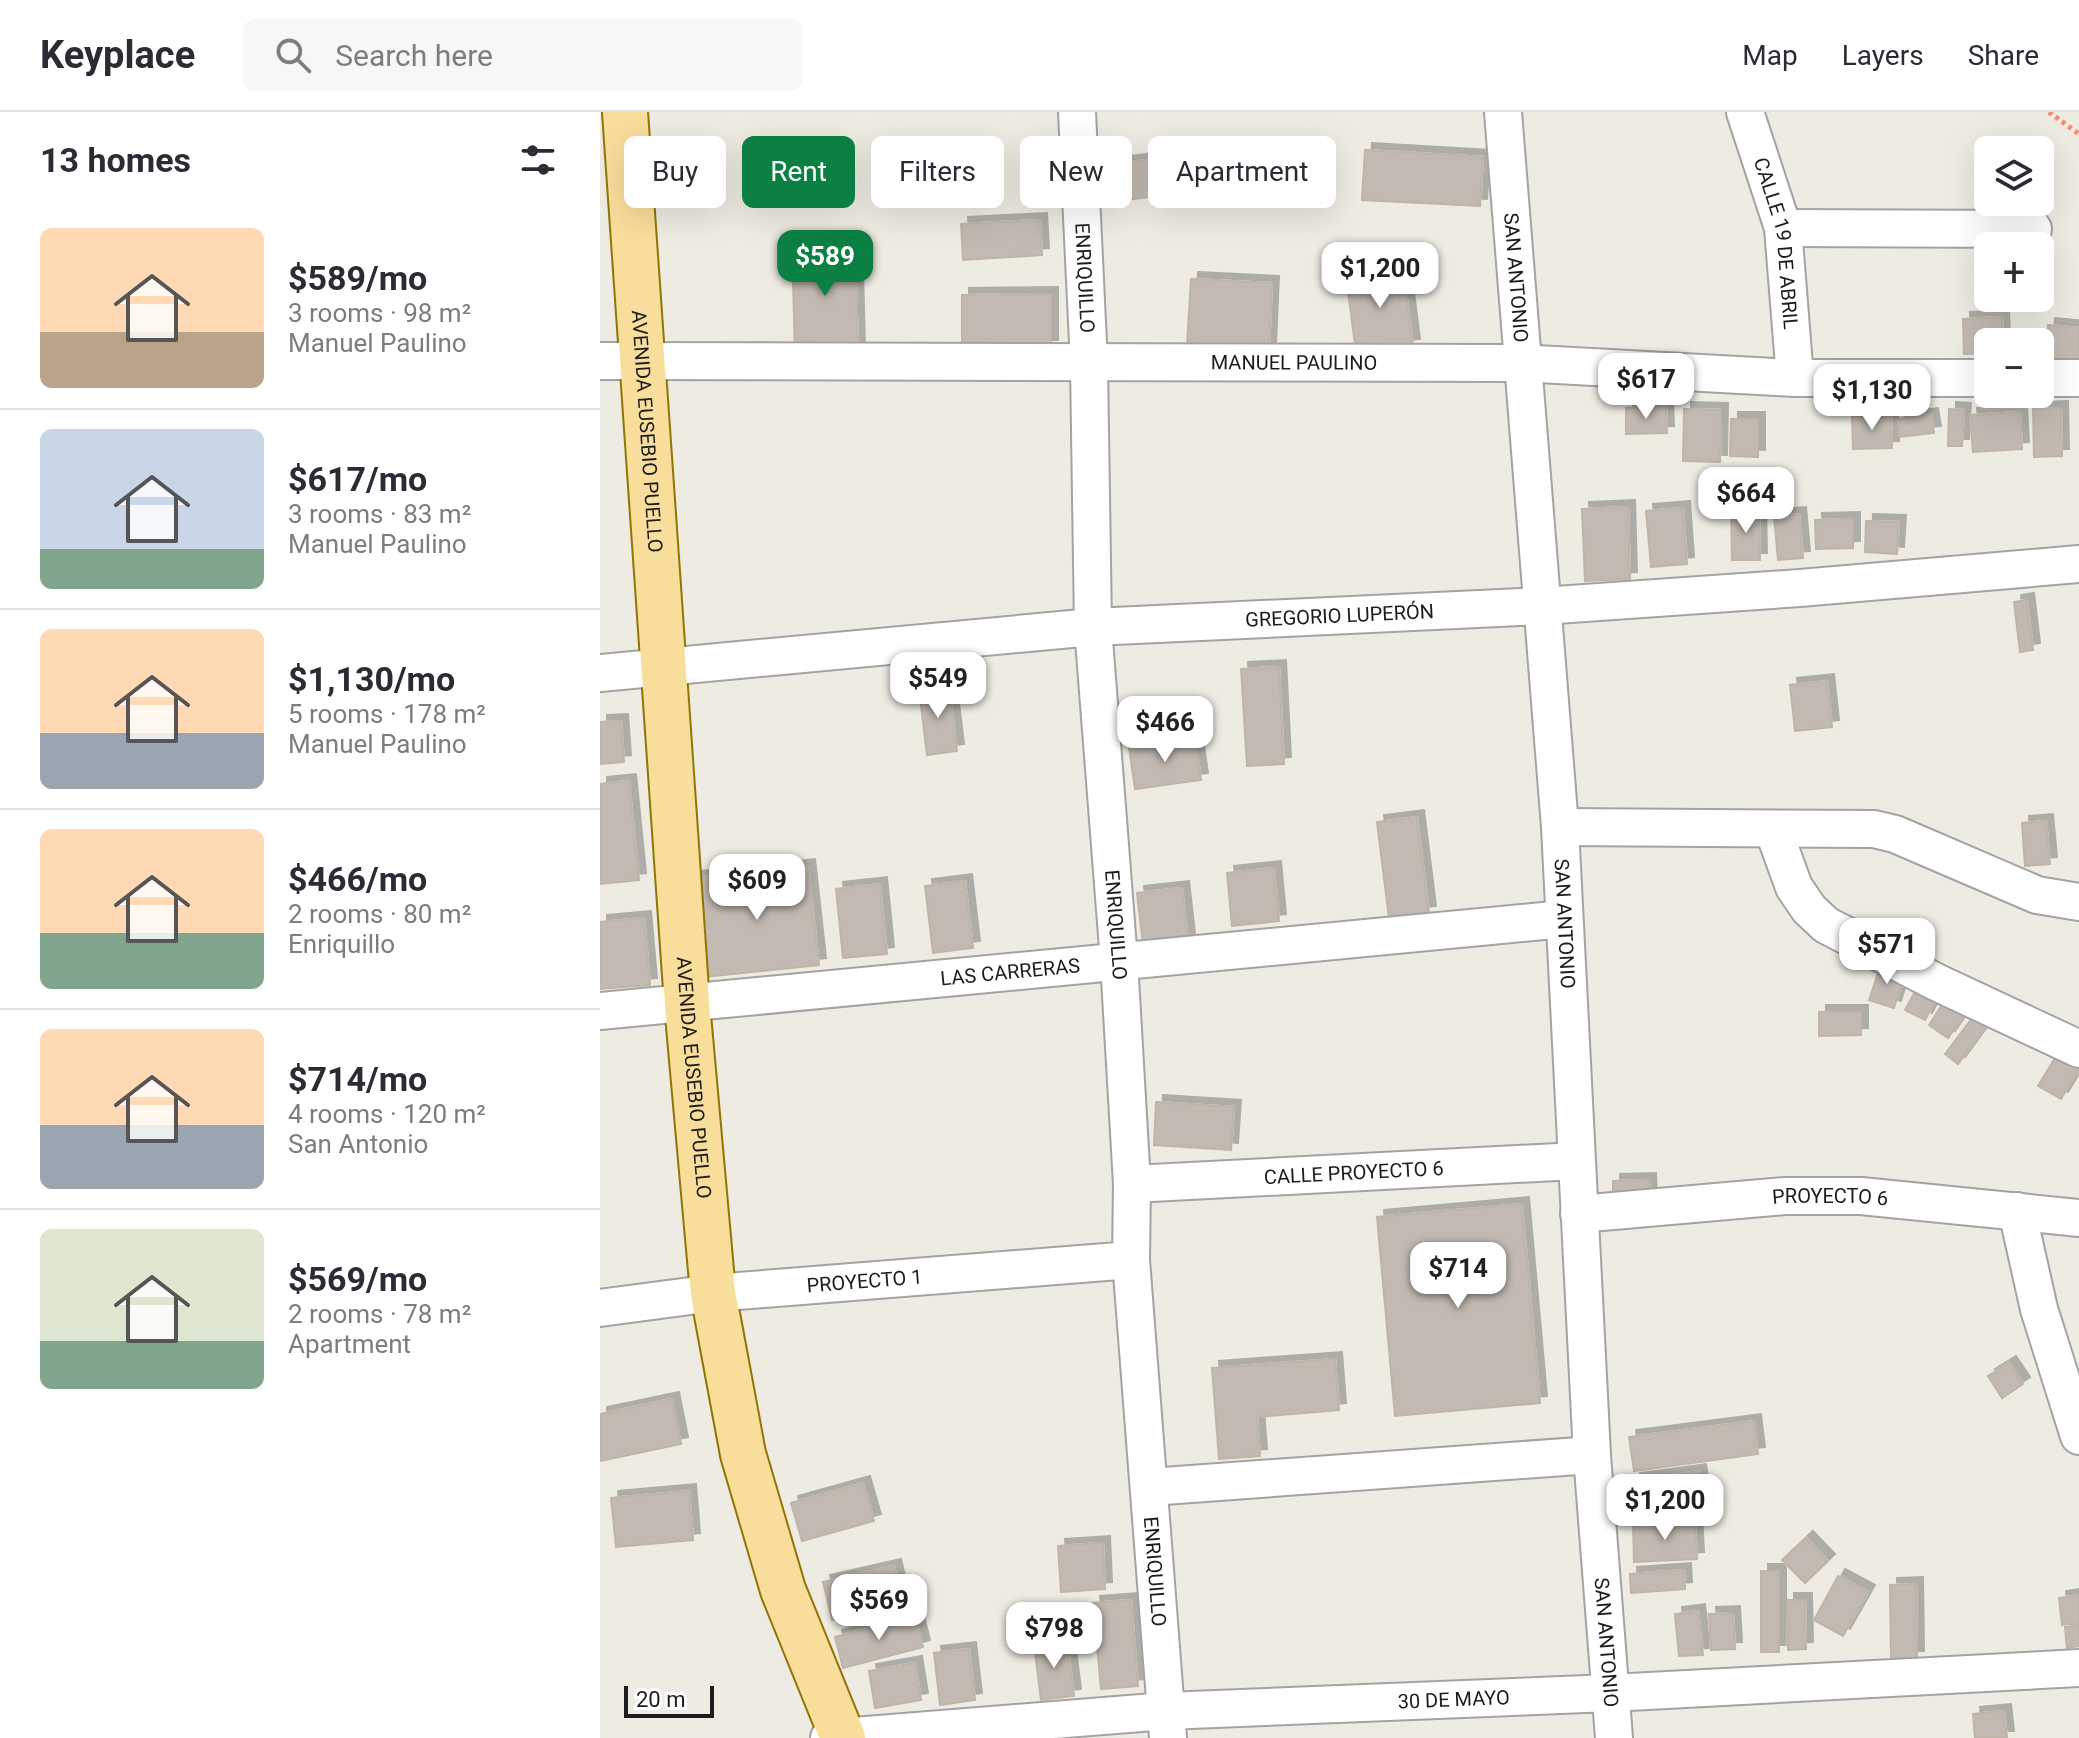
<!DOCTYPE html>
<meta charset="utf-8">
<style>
:root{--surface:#fff;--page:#f7f7f7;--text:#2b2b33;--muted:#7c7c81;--line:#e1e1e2;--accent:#0b8043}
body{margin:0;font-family:Roboto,sans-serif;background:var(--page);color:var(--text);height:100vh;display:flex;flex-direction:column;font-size:30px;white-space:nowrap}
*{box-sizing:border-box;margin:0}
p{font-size:26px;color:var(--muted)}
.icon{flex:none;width:44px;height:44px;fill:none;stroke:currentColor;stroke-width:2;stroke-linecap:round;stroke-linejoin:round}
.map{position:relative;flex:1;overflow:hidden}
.sheet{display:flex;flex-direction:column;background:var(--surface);width:600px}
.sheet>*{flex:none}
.hud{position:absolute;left:24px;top:24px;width:760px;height:72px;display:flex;gap:16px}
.fabs{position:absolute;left:1374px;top:24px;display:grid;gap:16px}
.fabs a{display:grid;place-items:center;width:80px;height:80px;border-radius:12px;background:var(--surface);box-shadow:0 8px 32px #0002;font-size:40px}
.scale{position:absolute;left:24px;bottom:20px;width:90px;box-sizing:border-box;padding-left:8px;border:4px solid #1c1c1c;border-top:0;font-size:22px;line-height:28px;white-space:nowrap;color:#1c1c1c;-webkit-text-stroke:6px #fff;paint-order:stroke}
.price{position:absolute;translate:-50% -68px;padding:0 18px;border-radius:16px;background:#fff;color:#222;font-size:26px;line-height:52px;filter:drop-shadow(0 2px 4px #0008)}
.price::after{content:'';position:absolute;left:50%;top:48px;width:24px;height:18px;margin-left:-12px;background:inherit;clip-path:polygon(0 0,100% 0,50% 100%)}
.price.on{background:var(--accent);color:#fff}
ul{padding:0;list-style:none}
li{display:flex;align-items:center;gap:24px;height:200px;padding:0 40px}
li+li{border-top:2px solid var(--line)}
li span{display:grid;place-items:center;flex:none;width:224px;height:160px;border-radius:12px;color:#555}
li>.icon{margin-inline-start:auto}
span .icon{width:96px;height:96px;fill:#fffc;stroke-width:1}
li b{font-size:34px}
h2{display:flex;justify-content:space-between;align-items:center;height:96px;padding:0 40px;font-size:34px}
.pill{padding:0 28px;border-radius:12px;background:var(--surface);box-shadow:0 8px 32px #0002;font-size:28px;line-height:72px}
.pill.on{background:var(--accent);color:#fff}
header{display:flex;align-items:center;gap:48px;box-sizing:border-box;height:112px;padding:0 40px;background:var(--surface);border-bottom:2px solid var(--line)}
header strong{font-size:38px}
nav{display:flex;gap:44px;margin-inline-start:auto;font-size:28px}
.search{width:560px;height:72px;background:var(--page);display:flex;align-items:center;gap:20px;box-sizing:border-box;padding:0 28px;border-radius:12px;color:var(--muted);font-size:30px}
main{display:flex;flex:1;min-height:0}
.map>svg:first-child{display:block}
.building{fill:#c2bab2;stroke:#bfb4a5;stroke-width:2;filter:url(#shadow)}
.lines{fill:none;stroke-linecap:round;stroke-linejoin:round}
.minor-casing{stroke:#a3a3a3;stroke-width:40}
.major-casing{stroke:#917503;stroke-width:48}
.path{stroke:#f68b6a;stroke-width:5;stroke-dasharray:4 4;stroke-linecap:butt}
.minor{stroke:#fff;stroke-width:36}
.major{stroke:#f9dd9b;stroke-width:44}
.labels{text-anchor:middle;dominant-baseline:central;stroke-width:6;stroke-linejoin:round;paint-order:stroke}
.street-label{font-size:20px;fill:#1c1c1c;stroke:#fff}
</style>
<header>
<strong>Keyplace</strong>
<div class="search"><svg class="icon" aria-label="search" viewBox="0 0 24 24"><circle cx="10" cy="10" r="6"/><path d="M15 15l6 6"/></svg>Search here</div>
<nav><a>Map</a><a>Layers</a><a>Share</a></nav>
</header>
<main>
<section class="sheet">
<h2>13 homes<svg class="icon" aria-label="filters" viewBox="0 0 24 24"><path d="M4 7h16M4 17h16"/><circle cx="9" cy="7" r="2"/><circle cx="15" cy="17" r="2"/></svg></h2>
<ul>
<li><span style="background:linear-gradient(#ffd9b3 65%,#b9a48a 0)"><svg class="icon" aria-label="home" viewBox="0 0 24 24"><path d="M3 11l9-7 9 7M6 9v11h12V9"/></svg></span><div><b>$589/mo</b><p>3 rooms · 98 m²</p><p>Manuel Paulino</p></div></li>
<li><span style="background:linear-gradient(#c9d6e8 75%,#7fa58c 0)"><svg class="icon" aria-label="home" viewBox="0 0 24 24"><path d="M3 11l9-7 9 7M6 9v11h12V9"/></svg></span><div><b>$617/mo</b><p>3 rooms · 83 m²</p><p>Manuel Paulino</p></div></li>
<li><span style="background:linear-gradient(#ffd9b3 65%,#9aa5b1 0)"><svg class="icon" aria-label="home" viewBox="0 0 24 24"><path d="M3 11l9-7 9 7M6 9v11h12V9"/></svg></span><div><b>$1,130/mo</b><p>5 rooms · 178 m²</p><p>Manuel Paulino</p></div></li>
<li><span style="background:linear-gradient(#ffd9b3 65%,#7fa58c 0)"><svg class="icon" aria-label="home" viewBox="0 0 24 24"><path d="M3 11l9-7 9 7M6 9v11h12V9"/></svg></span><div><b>$466/mo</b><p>2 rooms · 80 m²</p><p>Enriquillo</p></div></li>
<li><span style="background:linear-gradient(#ffd9b3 60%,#9aa5b1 0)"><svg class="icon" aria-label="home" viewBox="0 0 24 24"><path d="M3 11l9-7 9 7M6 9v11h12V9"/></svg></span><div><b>$714/mo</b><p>4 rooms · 120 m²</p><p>San Antonio</p></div></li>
<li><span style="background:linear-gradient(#dfe7d0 70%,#7fa58c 0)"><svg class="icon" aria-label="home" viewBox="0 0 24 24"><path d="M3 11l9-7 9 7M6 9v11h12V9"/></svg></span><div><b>$569/mo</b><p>2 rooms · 78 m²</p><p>Apartment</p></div></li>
</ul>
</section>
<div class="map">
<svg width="1479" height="1626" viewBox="0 0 1479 1626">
<defs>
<filter id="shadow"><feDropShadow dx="7" dy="-7" stdDeviation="0" flood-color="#0004"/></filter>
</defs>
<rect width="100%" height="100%" fill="#edebe2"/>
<path class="building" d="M 765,38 L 883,45 L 880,94 L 762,88 Z
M 554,47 L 558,84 L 503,91 L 498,54 Z
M 440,108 L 442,143 L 363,148 L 361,112 Z
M 255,129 L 258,241 L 195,243 L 192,131 Z
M 803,156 L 813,234 L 756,241 L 746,163 Z
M 591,167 L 672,171 L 669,238 L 587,233 Z
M 451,182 L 451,235 L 362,236 L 362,183 Z
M 1402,205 L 1403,230 L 1388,230 L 1388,241 L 1364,242 L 1363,207 Z
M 1448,213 L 1479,216 L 1477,255 L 1444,251 Z
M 1066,295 L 1067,321 L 1026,322 L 1026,296 Z
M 1461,296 L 1462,344 L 1434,345 L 1433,297 Z
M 1084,297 L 1121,298 L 1120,350 L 1083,349 Z
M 1349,297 L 1364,298 L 1362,334 L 1348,334 Z
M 1420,300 L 1422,337 L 1373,340 L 1370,303 Z
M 1291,303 L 1292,336 L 1253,337 L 1252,304 Z
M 1331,303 L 1334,321 L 1300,325 L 1298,307 Z
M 1131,307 L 1158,307 L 1158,345 L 1130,344 Z
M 1028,395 L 1030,467 L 985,469 L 982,397 Z
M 1083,396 L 1087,452 L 1051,455 L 1046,399 Z
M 1131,398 L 1159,398 L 1160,448 L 1132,448 Z
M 1199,402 L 1203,446 L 1178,448 L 1174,404 Z
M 1253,407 L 1253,436 L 1216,437 L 1215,408 Z
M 1266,409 L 1299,410 L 1297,442 L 1265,440 Z
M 1427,488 L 1433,538 L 1420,540 L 1414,490 Z
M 679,555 L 684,652 L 647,654 L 641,557 Z
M 1227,569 L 1232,615 L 1195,619 L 1190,573 Z
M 349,573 L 357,639 L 327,643 L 319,577 Z
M 21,609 L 24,650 L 0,652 L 0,610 Z
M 595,626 L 601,668 L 535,677 L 529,635 Z
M 29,669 L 39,768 L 0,772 L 0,672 Z
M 817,705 L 829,801 L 789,806 L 777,710 Z
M 1446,709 L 1450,752 L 1425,754 L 1422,711 Z
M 208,754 L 219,853 L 105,865 L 95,766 Z
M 674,756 L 679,809 L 632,814 L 627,761 Z
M 365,769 L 373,836 L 333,841 L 325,774 Z
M 280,772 L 287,842 L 243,846 L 236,777 Z
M 582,776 L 589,837 L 544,842 L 537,781 Z
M 44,806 L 50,873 L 0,877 L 0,810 Z
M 1281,852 L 1305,860 L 1294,896 L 1269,888 Z
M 1320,870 L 1340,880 L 1325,908 L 1305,898 Z
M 1346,887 L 1366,900 L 1348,926 L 1329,913 Z
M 1379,897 L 1392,906 L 1358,952 L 1345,942 Z
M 1219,900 L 1261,900 L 1261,923 L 1219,924 Z
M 1457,943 L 1479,957 L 1461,987 L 1438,974 Z
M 556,990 L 634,995 L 631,1038 L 554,1033 Z
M 1049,1068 L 1050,1093 L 1013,1094 L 1013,1069 Z
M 922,1092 L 940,1291 L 795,1304 L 777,1105 Z
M 735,1247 L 739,1298 L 657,1305 L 660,1344 L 619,1347 L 612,1256 Z
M 1409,1251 L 1423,1272 L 1402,1286 L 1388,1264 Z
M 72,1287 L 81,1332 L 0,1349 L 0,1302 Z
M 1154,1309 L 1158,1342 L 1034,1359 L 1029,1325 Z
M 1099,1359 L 1103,1385 L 1036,1395 L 1033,1368 Z
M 263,1371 L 274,1409 L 202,1429 L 191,1391 Z
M 89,1379 L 93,1428 L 16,1435 L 11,1386 Z
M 1095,1410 L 1097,1447 L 1034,1450 L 1033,1412 Z
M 1206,1426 L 1228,1449 L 1205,1471 L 1182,1448 Z
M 503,1431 L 505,1477 L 461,1480 L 458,1434 Z
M 294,1454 L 303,1492 L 232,1508 L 223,1470 Z
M 1084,1458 L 1085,1477 L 1031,1481 L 1030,1462 Z
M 1161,1459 L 1179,1459 L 1179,1540 L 1161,1540 Z
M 1238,1464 L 1268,1480 L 1243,1524 L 1214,1508 Z
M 1316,1472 L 1317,1546 L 1291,1547 L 1290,1473 Z
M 1479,1483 L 1479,1511 L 1462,1513 L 1459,1486 Z
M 531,1488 L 538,1574 L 501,1577 L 493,1491 Z
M 1187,1488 L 1205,1488 L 1206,1537 L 1188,1538 Z
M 1098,1499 L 1103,1543 L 1079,1544 L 1075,1502 Z
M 1133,1501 L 1135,1537 L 1111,1538 L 1109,1502 Z
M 315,1503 L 323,1535 L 243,1556 L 235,1525 Z
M 1479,1513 L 1479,1534 L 1467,1536 L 1465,1515 Z
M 467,1528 L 474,1584 L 441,1588 L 434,1532 Z
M 369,1537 L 375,1588 L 340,1593 L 334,1541 Z
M 315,1551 L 321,1588 L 275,1596 L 269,1559 Z
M 1404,1599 L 1407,1626 L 1375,1626 L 1373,1602 Z"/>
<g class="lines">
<defs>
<g id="minor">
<path id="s1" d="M 477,0 L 489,252 L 493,515 L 519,849 L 532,1072 L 531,1148 L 568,1626"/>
<path id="s2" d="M 903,0 L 960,715 L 992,1343 L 1014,1626"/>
<path id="s3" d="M 1145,0 L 1183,116 L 1195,266"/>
<path d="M 1183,116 L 1433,117"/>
<path id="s4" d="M 0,249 L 921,251 L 1195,266 L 1388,266"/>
<path d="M 1440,266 L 1479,266"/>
<path id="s5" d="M 0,561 L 493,515 L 942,494 L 1200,476 L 1479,452"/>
<path d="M 960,715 L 1274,717 L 1295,722 L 1437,783 L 1479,790"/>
<path d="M 1173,717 L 1194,775 L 1209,797 L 1226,813 L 1336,870 L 1479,937"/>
<path id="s6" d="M 0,899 L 964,807"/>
<path id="s7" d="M 532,1072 L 976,1049"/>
<path d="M 1417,1099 L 1439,1197 L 1479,1324"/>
<path id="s8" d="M 979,1102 L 1185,1084 L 1261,1084 L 1479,1106"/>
<path id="s9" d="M 0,1196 L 113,1181 L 531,1148"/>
<path d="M 550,1375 L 992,1343"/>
<path id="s10" d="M 229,1626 L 566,1599 L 1011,1581 L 1479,1556"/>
</g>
<g id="major">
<path id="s11" d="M 25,0 L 87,892 L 113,1181 L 143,1342 L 183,1478 L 243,1626"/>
</g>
</defs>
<use href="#minor" class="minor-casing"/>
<use href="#major" class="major-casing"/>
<path class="path" d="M 1449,0 L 1479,22"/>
<use href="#minor" class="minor"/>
<use href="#major" class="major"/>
</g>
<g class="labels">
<g class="street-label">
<text stroke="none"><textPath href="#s3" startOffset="136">CALLE 19 DE ABRIL</textPath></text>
<text stroke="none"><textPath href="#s1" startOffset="166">ENRIQUILLO</textPath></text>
<text stroke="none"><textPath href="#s2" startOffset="166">SAN ANTONIO</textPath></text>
<text stroke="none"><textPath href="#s4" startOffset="694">MANUEL PAULINO</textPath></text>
<text stroke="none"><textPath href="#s11" startOffset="320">AVENIDA EUSEBIO PUELLO</textPath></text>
<text stroke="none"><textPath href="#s5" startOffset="742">GREGORIO LUPERÓN</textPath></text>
<text stroke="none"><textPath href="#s1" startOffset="814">ENRIQUILLO</textPath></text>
<text stroke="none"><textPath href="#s2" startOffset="814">SAN ANTONIO</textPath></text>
<text stroke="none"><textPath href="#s6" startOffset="412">LAS CARRERAS</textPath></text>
<text stroke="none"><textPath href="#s11" startOffset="968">AVENIDA EUSEBIO PUELLO</textPath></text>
<text stroke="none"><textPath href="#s7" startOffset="222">CALLE PROYECTO 6</textPath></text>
<text stroke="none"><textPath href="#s8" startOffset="252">PROYECTO 6</textPath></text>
<text stroke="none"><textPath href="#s9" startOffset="266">PROYECTO 1</textPath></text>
<text stroke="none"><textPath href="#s1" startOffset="1462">ENRIQUILLO</textPath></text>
<text stroke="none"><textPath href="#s2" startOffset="1534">SAN ANTONIO</textPath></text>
<text stroke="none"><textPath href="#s10" startOffset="626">30 DE MAYO</textPath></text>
</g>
</g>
</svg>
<div class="fabs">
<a><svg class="icon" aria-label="layers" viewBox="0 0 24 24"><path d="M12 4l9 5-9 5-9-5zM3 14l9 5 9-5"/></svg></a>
<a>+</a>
<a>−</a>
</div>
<div class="scale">20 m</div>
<b class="price on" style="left:225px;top:186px">$589</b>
<b class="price" style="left:780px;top:198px">$1,200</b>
<b class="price" style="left:1046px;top:309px">$617</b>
<b class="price" style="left:1272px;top:320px">$1,130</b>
<b class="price" style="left:1146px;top:423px">$664</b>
<b class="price" style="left:338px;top:608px">$549</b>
<b class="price" style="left:565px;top:652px">$466</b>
<b class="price" style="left:157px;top:810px">$609</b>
<b class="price" style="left:1287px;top:874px">$571</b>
<b class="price" style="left:858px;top:1198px">$714</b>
<b class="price" style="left:1065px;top:1430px">$1,200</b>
<b class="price" style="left:279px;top:1530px">$569</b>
<b class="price" style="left:454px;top:1558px">$798</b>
<div class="hud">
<a class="pill">Buy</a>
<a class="pill on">Rent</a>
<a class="pill">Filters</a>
<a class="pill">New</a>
<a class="pill">Apartment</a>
</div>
</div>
</main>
